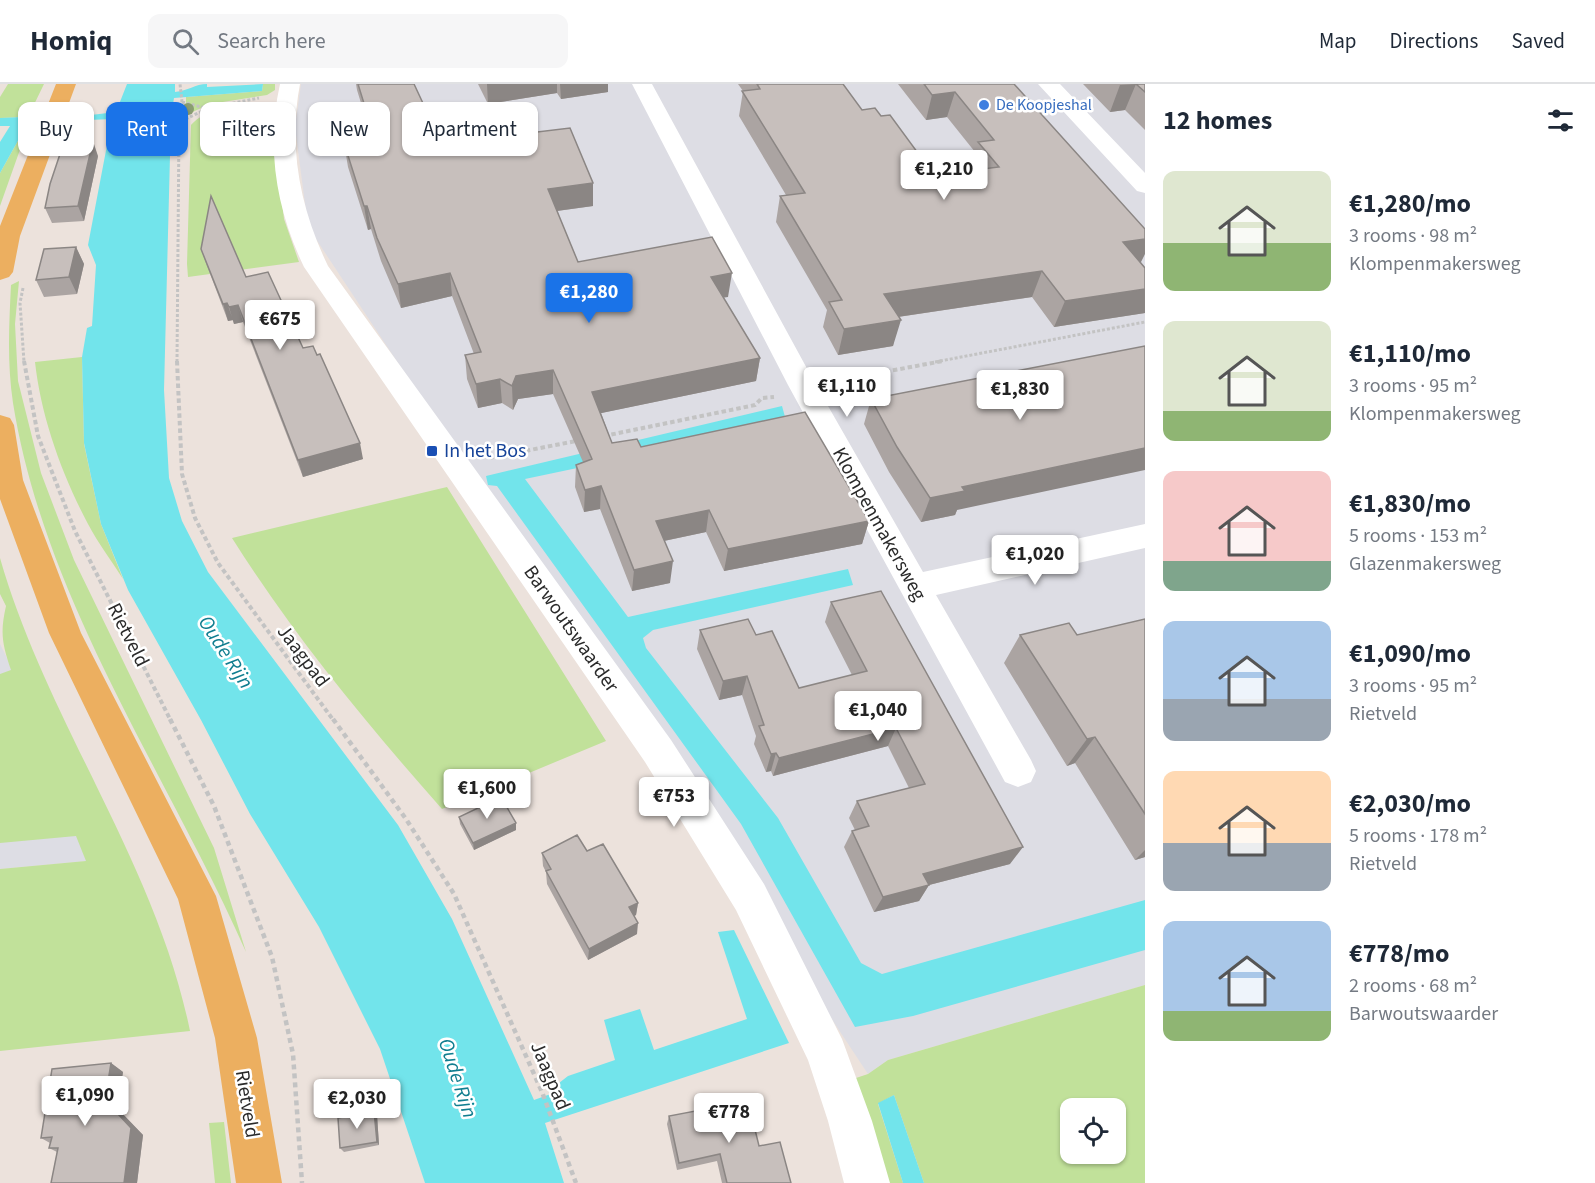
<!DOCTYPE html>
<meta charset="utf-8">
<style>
:root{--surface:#fff;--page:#f6f6f7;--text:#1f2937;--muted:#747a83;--line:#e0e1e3;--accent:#1a73e8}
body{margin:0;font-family:"Source Sans 3",sans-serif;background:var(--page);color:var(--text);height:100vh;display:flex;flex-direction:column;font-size:22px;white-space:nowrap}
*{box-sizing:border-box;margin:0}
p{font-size:20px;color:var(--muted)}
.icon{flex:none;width:33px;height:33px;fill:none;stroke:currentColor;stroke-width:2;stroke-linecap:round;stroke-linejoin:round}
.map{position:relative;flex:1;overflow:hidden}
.drawer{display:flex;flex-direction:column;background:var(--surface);width:450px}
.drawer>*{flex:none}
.hud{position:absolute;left:18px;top:18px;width:570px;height:54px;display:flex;gap:12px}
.fabs{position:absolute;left:1060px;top:1014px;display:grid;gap:12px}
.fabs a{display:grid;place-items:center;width:66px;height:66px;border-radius:12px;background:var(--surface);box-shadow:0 2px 4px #0004;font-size:30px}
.price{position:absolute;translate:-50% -51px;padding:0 14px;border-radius:6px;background:#fff;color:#222;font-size:20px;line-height:39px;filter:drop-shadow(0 2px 3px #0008)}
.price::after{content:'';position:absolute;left:50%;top:36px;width:18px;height:14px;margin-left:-9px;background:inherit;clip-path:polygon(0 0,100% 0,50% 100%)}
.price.active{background:var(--accent);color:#fff}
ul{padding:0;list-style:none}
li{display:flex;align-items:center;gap:18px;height:150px;padding:0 18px}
li span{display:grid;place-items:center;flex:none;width:168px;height:120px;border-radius:12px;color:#555}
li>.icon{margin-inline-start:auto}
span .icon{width:72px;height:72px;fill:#fffc;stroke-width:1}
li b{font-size:26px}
h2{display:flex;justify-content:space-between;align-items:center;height:72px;padding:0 18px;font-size:26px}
.tag{padding:0 21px;border-radius:12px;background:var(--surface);box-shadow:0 2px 4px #0004;font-size:21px;line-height:54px}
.tag.active{background:var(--accent);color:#fff}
header{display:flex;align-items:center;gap:36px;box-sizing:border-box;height:84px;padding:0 30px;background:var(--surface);border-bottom:2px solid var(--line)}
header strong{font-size:28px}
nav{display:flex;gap:33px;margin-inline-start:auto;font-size:21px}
.search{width:420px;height:54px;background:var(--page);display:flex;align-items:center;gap:15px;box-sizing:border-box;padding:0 21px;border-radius:12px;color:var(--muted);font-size:22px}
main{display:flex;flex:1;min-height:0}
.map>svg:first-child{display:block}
.industrial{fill:#dddde4}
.green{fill:#c1e19a;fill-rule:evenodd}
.water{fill:#72e4eb}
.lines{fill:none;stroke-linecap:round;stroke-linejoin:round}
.path-far2{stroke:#c3c3c3;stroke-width:3;stroke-dasharray:3 2;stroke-linecap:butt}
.path-far1{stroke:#c3c3c3;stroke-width:4;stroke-dasharray:4.5 3;stroke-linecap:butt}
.path{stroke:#c3c3c3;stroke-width:4.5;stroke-dasharray:5 4;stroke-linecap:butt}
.minor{fill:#fff;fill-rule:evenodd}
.major{fill:#ecaf60;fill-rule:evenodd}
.tree{fill:#8a9d72}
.wall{fill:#aba4a2}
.shaded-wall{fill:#8b8684}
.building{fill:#c7bfbc;stroke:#8b8684;stroke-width:1.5}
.shop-dot{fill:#3f7fe0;stroke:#fff;stroke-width:2}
.transit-dot{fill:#1a4fb4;stroke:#fff;stroke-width:2}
.labels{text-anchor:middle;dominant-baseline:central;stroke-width:5;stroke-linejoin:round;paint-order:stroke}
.far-shop-label{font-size:16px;fill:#366cbe;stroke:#fff;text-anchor:start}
.transit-label{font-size:20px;fill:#164399;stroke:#fff;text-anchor:start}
.street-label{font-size:20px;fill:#2a2a2a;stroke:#fff}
.water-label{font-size:21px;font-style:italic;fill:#117e90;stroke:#fff}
</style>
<header>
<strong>Homiq</strong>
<div class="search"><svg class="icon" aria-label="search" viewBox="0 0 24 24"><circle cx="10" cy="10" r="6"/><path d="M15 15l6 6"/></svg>Search here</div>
<nav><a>Map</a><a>Directions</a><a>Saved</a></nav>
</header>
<main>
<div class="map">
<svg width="1145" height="1099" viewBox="0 0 1145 1099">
<rect width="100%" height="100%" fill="#ece2dc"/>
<path class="industrial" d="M 301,0 L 1145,0 L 1145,901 L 888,976 L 868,990 L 308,143 L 295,43 Z
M 0,560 L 6,572 L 87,777 L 0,785 Z"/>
<path class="green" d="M 8,0 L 44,0 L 28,33 L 0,34 L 0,13 Z
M 263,0 L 275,0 L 275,6 L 267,11 L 210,20 L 186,31 L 186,13 L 262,7 Z
M 252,21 L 265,23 L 272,27 L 284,135 L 299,178 L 188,193 L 187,180 L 191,41 C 205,25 232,22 252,21 Z
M 25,44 L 22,60 L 0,122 L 0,89 Z
M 19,197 L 15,240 L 18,297 L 41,389 L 74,476 L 214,764 L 246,868 C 166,687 45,518 13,319 C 7,280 9,240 11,201 Z
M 82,273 L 84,360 L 101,440 L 123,495 C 111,476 98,459 88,440 C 62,391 41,333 35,278 Z
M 447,403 L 606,657 L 442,725 C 366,639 293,551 232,454 Z
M 0,474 C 47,638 156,779 190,947 L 0,967 L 0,785 L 86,777 L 76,752 L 0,759 L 0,590 L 11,586 C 2,560 0,548 6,522 L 0,510 Z
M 1145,901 L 1145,1099 L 924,1099 L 894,1011 L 878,1020 L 903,1099 L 880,1099 L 850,996 L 868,990 L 888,976 ZM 1071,1024 L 1116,1024 L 1116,1070 L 1071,1070 Z
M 224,1038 L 231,1099 L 215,1099 L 209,1039 Z"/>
<path class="water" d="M 127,0 L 175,0 L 175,8 C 188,7 195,0 207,0 L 207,3 L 263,0 L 262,7 L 174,14 L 171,33 L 164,306 L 169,394 L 182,437 L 208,488 L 398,741 L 452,835 L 534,1016 L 559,1007 L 559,999 L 568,992 L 615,976 L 604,936 L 640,925 L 654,966 L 747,935 L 718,848 L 734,846 L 789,959 L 545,1039 L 564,1099 L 425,1099 L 380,965 L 319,843 L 250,730 L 201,636 L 128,506 L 101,440 L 84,359 L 82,273 L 87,244 L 92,242 L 96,181 L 88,161 L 112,35 L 89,36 L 91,31 L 116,28 Z
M 23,31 L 30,35 L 0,89 L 0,58 L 10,42 L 0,42 L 0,34 L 22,33 Z
M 782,322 L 787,340 L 525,395 L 628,533 L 848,485 L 853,501 L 653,546 L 643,554 L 646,564 L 778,734 L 861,879 L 882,890 L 1145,816 L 1145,866 L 913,932 L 855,943 L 741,740 L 497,402 L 488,401 L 486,392 Z
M 894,1011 L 924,1099 L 903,1099 L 878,1019 Z"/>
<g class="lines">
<path class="path-far2" d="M 182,18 L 205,24
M 181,37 L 209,24 L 259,14
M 23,204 L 20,219 L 24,278
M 177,278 L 179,41 L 182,18 L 180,0
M 935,278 L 1145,238"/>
<path class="path-far1" d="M 24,277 L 38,352 L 75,447 L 171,637
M 177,277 L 182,390 L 195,434 L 218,479 L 334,637
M 835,300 L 841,296 L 943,277
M 604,352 L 755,321 L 762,314 L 774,313
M 489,374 L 576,357"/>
<path class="path" d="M 170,635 L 214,722 L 272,873 L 293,970 L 302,1099
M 333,635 L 406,735 L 454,810 L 542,1008 L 576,1099"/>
<path class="minor" d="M 280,0 L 300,0 C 288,63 300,124 328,182 L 671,656 L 764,800 L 842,955 L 872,1037 L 890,1099 L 844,1099 L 828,1037 L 808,976 L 736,826 L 645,678 L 304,183 C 276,125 266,63 280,0 Z
M 632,0 L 652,0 L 816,301 L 923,488 L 1145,440 L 1145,464 L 936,511 L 1031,676 L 1036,687 L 1031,698 L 1018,703 L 1005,698 L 788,301 Z
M 1038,0 L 1060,0 L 1145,89 L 1145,109 L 1137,107 Z"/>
<path class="major" d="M 56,0 L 76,0 L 20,152 L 13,188 L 9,193 L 0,196 L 0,142 Z
M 0,331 L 10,334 L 14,341 L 23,396 L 81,549 L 216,812 L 257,954 L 282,1099 L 236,1099 L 215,954 L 178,815 L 49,549 L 0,415 Z"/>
</g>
<circle class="tree" cx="188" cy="25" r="6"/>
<path class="wall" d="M 356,0 L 414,0 L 435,45 L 444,59 L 593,99 L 593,122 L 557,127 L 578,178 L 728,213 L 723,213 L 760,274 L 756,297 L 601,329 L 612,359 L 641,363 L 869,437 L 862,460 L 724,487 L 706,448 L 664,457 L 670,499 L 632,507 L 600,425 L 584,428 L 575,403 L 576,381 L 583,378 L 553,310 L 518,315 L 513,326 L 502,319 L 478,324 L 467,295 L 465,271 L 474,270 L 452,212 L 401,224 L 381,177 L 371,145 L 368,146 L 348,83 L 344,59 L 372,55 L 357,6 Z
M 478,0 L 608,0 L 608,8 L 561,15 L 557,9 L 488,20 Z
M 738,0 L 843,0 L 862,26 L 881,32 L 934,91 L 972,86 L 970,83 L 975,68 L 947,33 L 926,36 L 898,0 L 1014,0 L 1145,184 L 1145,229 L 1054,243 L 1032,213 L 898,233 L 893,262 L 838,271 L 823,243 L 827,226 L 776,138 L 780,112 L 786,111 L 739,32 L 743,7 Z
M 1083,0 L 1145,0 L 1145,46 L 1125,26 L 1110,28 Z
M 98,72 L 84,137 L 52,139 L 45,124 Z
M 76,163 L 84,180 L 77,210 L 44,213 L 36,196 Z
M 201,165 L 246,193 L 303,264 L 363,375 L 303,393 L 243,238 L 234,240 L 233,236 L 228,237 L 207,182 Z
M 871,315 L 957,426 L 955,431 L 921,438 L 889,388 L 864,340 Z
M 831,518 L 1010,780 L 929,801 L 919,817 L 874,828 L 844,763 L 852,747 L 855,746 L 849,734 L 857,717 L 909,704 L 888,662 L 773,692 L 771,687 L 766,688 L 754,660 L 756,652 L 742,611 L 719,616 L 697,565 L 700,546 L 756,551 L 799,604 L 852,591 L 825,538 Z
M 1145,535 L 1145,773 L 1135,776 L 1075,679 L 1067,682 L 1004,579 L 1020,551 L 1077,551 Z
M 459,733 L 516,746 L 474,766 L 460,740 Z
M 587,767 L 638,819 L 636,831 L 634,832 L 637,850 L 588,876 L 547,800 L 546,788 L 543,782 L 542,769 Z
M 111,979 L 123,988 L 117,1024 L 143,1051 L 137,1099 L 51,1099 L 57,1068 L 49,1064 L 50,1059 L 41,1054 Z
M 374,1027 L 377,1031 L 379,1061 L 344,1068 L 340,1064 Z
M 669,1032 L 759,1062 L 791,1099 L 722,1099 L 717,1077 L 677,1086 L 667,1040 Z"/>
<path class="shaded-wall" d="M 487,0 L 557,0 L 557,9 L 488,20 Z
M 560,0 L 608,0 L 608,8 L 561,15 Z
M 1136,0 L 1125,26 L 1110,28 L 1120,1 Z
M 955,8 L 947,33 L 926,36 L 932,11 Z
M 93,57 L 98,72 L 84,137 L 78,122 Z
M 593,99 L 593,122 L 549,128 L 548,105 Z
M 364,122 L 367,122 L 371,145 L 368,146 Z
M 1145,155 L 1145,170 L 1140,180 L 1123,158 Z
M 76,163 L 84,180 L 77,210 L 69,193 Z
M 1042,187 L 1032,213 L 877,236 L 884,210 Z
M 450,189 L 452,212 L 401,224 L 398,200 Z
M 732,189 L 728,213 L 708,216 L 711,193 Z
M 1145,205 L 1145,229 L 1054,243 L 1065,217 Z
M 227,219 L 233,236 L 228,237 L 223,220 Z
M 238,221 L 243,238 L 234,240 L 229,223 Z
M 901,236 L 893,262 L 838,271 L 844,245 Z
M 760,274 L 756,297 L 592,331 L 592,308 Z
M 553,286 L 553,310 L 518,315 L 513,326 L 512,302 L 516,292 Z
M 500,295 L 502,319 L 478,324 L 476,300 Z
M 360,359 L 363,375 L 303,393 L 298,376 Z
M 1145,364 L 1145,386 L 957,426 L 955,431 L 921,438 L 930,414 L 962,403 Z
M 601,402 L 600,425 L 584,428 L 585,406 Z
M 709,426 L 706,448 L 654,459 L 656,437 Z
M 869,437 L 862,460 L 724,487 L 728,465 Z
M 673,477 L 670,499 L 632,507 L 634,486 Z
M 747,592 L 742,611 L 719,616 L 723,597 Z
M 896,644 L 888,662 L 773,692 L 779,674 Z
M 1095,653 L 1075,679 L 1067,682 L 1087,655 Z
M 776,669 L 771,687 L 766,688 L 771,670 Z
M 516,739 L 516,746 L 474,766 L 473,759 Z
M 1023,763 L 1010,780 L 929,801 L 919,817 L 874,828 L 883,813 L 923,790 Z
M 1145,766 L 1145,773 L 1135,776 Z
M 638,819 L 636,831 L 628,835 L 629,823 Z
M 638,839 L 637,850 L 588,876 L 589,865 Z
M 111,979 L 123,988 L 117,1024 L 143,1051 L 137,1099 L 124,1099 L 105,1016 Z
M 374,1027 L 377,1031 L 379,1061 L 377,1058 Z"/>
<path class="building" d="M 358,0 L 414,0 L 435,45 L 438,45 L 444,59 L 570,44 L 593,99 L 548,105 L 578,178 L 712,153 L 732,189 L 711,193 L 760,274 L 592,308 L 612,359 L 637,355 L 641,363 L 805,328 L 869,437 L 728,465 L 709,426 L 656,437 L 673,477 L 634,486 L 601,402 L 585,406 L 576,381 L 592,375 L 553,286 L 516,292 L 512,302 L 500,295 L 476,300 L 465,271 L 481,268 L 450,189 L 398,200 L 377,154 L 367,122 L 364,122 L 344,59 L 375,55 Z
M 757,0 L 843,0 L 862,26 L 875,24 L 881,32 L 890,31 L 934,91 L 999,83 L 978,58 L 994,56 L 955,8 L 932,11 L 924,0 L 1014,0 L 1145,145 L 1145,155 L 1123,158 L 1145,184 L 1145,205 L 1065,217 L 1042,187 L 884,210 L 901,236 L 844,245 L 829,218 L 842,216 L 780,112 L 805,109 L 742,7 L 760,5 Z
M 1136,0 L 1145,0 L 1145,8 Z
M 93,57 L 78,122 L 45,124 L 50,100 L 64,58 Z
M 211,112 L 246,193 L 268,188 L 303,264 L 313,262 L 317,271 L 320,270 L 360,359 L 298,376 L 238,221 L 229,223 L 227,219 L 223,220 L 201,165 Z
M 76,163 L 69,193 L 36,196 L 44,165 Z
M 1145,262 L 1145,364 L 962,403 L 965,407 L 930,414 L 897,363 L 871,315 Z
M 881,507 L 1023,763 L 923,790 L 929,801 L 883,813 L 852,747 L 869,742 L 857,717 L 925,700 L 896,644 L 779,674 L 776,669 L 771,670 L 759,642 L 764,641 L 747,592 L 723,597 L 700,546 L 748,535 L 756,551 L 772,547 L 799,604 L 867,587 L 831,518 Z
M 1145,535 L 1145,730 L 1095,653 L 1087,655 L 1020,551 L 1069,539 L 1077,551 Z
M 501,713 L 516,739 L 473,759 L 459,733 Z
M 577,751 L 587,767 L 603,760 L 638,819 L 629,823 L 638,839 L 589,865 L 546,787 L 551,785 L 542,769 Z
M 111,979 L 105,1016 L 131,1044 L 124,1099 L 51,1099 L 58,1064 L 49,1064 L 52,1053 L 41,1054 L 52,985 Z
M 748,1017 L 759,1062 L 780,1058 L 791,1099 L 727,1099 L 720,1070 L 679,1079 L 669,1032 Z
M 374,1027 L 377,1058 L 340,1064 L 338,1034 Z"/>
<circle class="shop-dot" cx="984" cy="21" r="6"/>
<rect class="transit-dot" x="426" y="361" width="12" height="12" rx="3"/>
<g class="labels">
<g class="far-shop-label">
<text x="996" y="21">De Koopjeshal</text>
</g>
<g class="transit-label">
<text x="444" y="367">In het Bos</text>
</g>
<g class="street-label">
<text transform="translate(879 440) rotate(61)">Klompenmakersweg</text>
<text transform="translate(571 545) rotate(55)">Barwoutswaarder</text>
<text transform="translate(128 551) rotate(63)">Rietveld</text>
<text transform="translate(303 572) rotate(53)">Jaagpad</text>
<text transform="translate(550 992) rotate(67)">Jaagpad</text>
<text transform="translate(247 1020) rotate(81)">Rietveld</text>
</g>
<g class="water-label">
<text transform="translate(226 568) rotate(57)">Oude Rijn</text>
<text transform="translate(458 994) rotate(72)">Oude Rijn</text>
</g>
</g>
</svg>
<div class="fabs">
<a><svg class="icon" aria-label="locate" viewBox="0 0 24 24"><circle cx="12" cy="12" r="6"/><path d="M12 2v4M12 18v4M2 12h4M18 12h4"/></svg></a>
</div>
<b class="price" style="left:944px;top:117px">€1,210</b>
<b class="price active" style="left:589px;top:240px">€1,280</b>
<b class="price" style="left:280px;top:267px">€675</b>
<b class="price" style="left:847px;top:334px">€1,110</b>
<b class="price" style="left:1020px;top:337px">€1,830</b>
<b class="price" style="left:1035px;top:502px">€1,020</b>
<b class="price" style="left:878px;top:658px">€1,040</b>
<b class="price" style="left:487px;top:736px">€1,600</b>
<b class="price" style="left:674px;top:744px">€753</b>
<b class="price" style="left:85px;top:1043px">€1,090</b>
<b class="price" style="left:357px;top:1046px">€2,030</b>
<b class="price" style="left:729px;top:1060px">€778</b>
<div class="hud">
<a class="tag">Buy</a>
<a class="tag active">Rent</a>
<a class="tag">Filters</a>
<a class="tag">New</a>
<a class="tag">Apartment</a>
</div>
</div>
<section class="drawer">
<h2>12 homes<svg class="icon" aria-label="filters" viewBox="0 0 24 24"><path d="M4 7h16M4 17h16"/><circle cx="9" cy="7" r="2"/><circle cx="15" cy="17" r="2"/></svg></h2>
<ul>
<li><span style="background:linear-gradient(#dfe7d0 60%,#8fb573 0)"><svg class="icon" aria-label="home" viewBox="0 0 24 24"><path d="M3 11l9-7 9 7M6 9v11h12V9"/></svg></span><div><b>€1,280/mo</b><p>3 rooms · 98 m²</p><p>Klompenmakersweg</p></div></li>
<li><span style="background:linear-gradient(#dfe7d0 75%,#8fb573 0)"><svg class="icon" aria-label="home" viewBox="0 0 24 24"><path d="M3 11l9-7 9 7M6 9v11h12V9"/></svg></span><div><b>€1,110/mo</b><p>3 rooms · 95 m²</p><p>Klompenmakersweg</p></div></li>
<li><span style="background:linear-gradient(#f6c9c9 75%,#7fa58c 0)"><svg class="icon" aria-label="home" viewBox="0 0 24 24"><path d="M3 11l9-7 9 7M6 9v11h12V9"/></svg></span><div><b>€1,830/mo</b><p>5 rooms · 153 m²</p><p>Glazenmakersweg</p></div></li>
<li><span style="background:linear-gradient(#a9c7e8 65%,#9aa5b1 0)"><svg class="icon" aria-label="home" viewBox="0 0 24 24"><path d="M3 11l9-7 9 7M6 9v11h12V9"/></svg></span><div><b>€1,090/mo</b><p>3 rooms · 95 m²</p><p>Rietveld</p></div></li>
<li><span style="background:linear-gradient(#ffd9b3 60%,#9aa5b1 0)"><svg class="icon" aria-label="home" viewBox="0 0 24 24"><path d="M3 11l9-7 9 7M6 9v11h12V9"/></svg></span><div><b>€2,030/mo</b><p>5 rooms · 178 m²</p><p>Rietveld</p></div></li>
<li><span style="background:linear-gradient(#a9c7e8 75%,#8fb573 0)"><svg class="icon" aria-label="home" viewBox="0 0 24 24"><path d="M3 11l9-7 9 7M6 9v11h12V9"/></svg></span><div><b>€778/mo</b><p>2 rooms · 68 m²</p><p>Barwoutswaarder</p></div></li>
</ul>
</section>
</main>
